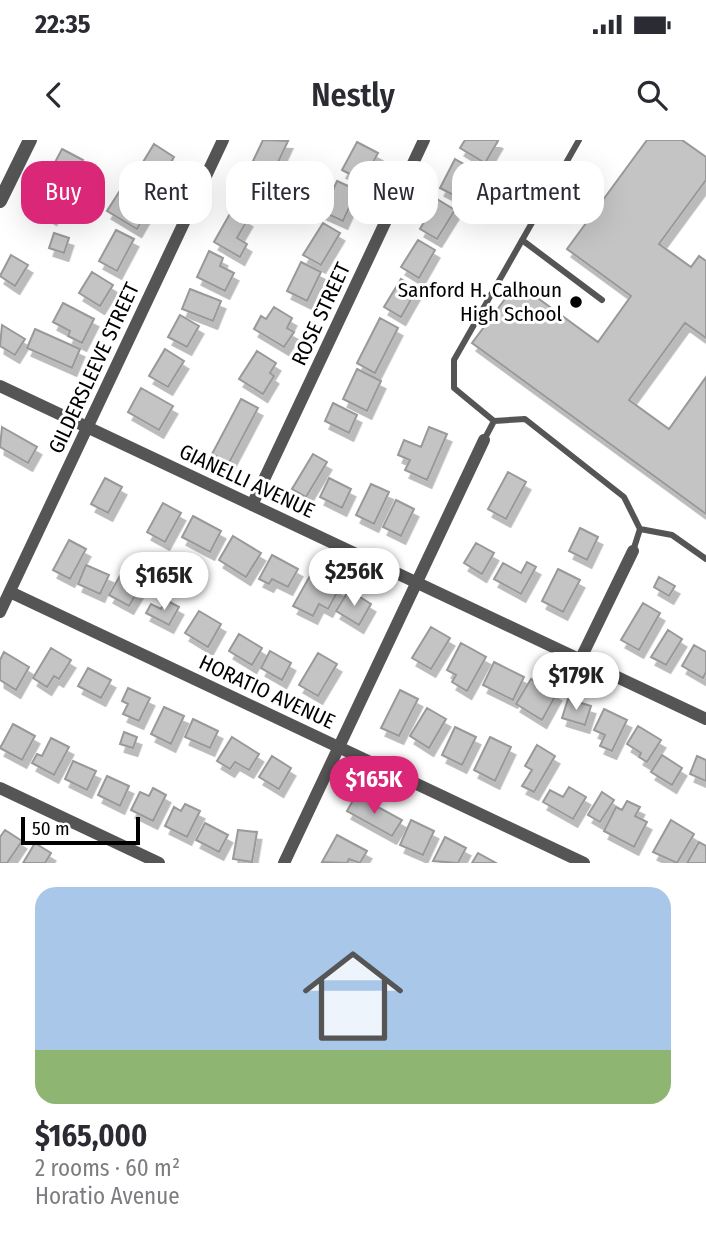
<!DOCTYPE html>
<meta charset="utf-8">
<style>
:root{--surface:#fff;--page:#f7f7f7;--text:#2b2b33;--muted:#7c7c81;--accent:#db2777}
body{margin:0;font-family:"Fira Sans Condensed",sans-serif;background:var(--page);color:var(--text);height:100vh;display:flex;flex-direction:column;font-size:26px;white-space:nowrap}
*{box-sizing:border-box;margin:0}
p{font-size:23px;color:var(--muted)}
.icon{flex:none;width:38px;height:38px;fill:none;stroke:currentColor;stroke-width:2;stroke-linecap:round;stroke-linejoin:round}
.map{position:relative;height:723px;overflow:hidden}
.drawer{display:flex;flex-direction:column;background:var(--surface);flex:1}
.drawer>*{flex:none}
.banner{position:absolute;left:21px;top:21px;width:665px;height:63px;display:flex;gap:14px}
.scale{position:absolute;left:21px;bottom:18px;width:119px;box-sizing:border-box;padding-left:7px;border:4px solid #000;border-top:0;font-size:19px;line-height:24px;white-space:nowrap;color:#000;-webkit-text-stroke:5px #fff;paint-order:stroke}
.price{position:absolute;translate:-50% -60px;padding:0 16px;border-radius:24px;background:#fff;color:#222;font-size:23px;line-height:46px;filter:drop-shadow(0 2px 4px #0008)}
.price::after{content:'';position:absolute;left:50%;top:42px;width:21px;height:16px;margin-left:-10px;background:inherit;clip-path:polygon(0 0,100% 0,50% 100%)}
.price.current{background:var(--accent);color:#fff}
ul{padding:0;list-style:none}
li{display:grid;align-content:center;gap:14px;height:371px;padding:0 35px}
li span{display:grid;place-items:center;height:217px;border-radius:21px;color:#555}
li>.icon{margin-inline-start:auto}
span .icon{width:126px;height:126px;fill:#fffc;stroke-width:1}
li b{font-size:30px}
.tag{padding:0 24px;border-radius:21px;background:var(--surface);box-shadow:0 7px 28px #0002;font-size:24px;line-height:63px}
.tag.current{background:var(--accent);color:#fff}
.status{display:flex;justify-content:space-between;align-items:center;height:49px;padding:0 35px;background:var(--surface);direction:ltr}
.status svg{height:19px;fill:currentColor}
header{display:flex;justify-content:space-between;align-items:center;height:91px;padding:0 35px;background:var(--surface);font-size:32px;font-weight:600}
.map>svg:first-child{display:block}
.building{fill:#c4c4c4;stroke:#999;stroke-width:2;filter:url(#shadow)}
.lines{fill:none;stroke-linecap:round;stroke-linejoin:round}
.service{stroke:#555;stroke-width:6}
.minor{stroke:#555;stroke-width:12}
.tertiary{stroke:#555;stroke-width:14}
.poi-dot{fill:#000;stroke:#fff;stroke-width:2.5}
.labels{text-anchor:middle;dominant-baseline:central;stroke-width:6;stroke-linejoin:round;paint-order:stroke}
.poi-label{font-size:21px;fill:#000;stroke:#fff;text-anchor:end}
.street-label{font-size:21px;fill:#000;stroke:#fff}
</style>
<div class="status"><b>22:35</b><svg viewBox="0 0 49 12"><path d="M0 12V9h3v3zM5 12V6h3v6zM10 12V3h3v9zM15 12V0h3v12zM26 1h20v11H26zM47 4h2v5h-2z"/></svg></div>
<header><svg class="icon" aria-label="back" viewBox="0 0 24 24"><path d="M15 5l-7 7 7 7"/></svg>Nestly<svg class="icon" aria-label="search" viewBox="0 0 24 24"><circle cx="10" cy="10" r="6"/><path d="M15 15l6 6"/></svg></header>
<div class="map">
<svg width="706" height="723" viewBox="0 0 706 723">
<defs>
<filter id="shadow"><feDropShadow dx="4.5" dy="8" stdDeviation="0" flood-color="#0004"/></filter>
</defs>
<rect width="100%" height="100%" fill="#fff"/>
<path class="building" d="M 263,0 L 288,1 L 274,31 L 253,21 Z
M 465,0 L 496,0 L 498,1 L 485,23 L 460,8 Z
M 647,0 L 682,0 L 706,17 L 706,40 L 659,104 L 691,127 L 699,116 L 706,121 L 706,198 L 685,183 L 629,260 L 669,289 L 706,237 L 706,374 L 472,203 L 517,143 L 598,202 L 631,156 L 567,109 Z
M 357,2 L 378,13 L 363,41 L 342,30 Z
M 154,4 L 174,17 L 157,45 L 137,32 Z
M 62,9 L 83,20 L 66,52 L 45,41 Z
M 455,19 L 474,30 L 459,58 L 440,48 Z
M 248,30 L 267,40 L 254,68 L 234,59 Z
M 337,41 L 357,50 L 343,81 L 312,67 L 317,56 L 328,61 Z
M 35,44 L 62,60 L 52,77 L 25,60 Z
M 119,52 L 148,70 L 137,89 L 107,71 Z
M 437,59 L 455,70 L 437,99 L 420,89 Z
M 232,70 L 248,79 L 237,98 L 247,104 L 240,117 L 214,102 Z
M 323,83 L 340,93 L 321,125 L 303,115 Z
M 116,90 L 134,99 L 117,131 L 99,121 Z
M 54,93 L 69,98 L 64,113 L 49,108 Z
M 418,100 L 435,110 L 419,138 L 401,127 Z
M 209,111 L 223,118 L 220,126 L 234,133 L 225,151 L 197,137 Z
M 11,115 L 28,125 L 15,146 L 0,136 Z
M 301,122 L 321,132 L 307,161 L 287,151 Z
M 92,132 L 113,145 L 100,166 L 79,153 Z
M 401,139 L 417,149 L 401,177 L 384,167 Z
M 190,149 L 221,161 L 213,181 L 182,169 Z
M 63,163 L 94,179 L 82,203 L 68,196 L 70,191 L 53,182 Z
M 274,167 L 292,178 L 287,188 L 294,192 L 284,207 L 254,189 L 261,176 L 266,179 Z
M 180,175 L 199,186 L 187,207 L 168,197 Z
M 380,178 L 398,188 L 375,233 L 357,223 Z
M 2,185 L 25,199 L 15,215 L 0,206 Z
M 35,189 L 80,209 L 72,228 L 27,208 Z
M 165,209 L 184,221 L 168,247 L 149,236 Z
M 257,211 L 276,223 L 270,233 L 274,236 L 263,254 L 239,239 Z
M 357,229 L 381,241 L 367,271 L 343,259 Z
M 141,248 L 173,266 L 159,290 L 128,272 Z
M 241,259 L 258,268 L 229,323 L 212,314 Z
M 333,263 L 357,275 L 349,293 L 325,281 Z
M 2,287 L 37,307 L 28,323 L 0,307 Z
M 429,287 L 447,294 L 427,340 L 405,330 L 410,320 L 398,315 L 404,300 L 421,307 Z
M 313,314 L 327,322 L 306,357 L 292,349 Z
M 508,332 L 526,342 L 506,379 L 488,369 Z
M 105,338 L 122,347 L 108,373 L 91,364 Z
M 329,338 L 351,349 L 342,368 L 320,357 Z
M 371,344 L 389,352 L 374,384 L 356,375 Z
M 396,360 L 414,369 L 401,396 L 383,387 Z
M 163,363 L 181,373 L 165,402 L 147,392 Z
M 193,376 L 221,391 L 210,412 L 182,397 Z
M 580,388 L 598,397 L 587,420 L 569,411 Z
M 233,396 L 261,413 L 246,437 L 219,420 Z
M 69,400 L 86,409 L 70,439 L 53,430 Z
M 476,403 L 494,413 L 482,434 L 464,423 Z
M 272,415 L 298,429 L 288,447 L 272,439 L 269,444 L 259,439 Z
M 527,422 L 536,427 L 521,454 L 494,439 L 503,423 L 521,433 Z
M 86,425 L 109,435 L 100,454 L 78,444 Z
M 126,425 L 147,436 L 129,466 L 109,455 Z
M 558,429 L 580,440 L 563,472 L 542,461 Z
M 311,434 L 339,449 L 328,469 L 319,464 L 313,476 L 293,466 Z
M 659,437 L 675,446 L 669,456 L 654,447 Z
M 349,450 L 371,464 L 359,485 L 336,471 Z
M 166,460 L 179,467 L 169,485 L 146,473 L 151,464 L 161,469 Z
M 643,463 L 660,473 L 639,510 L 621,500 Z
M 199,471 L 221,484 L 208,507 L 185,493 Z
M 431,487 L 450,498 L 431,529 L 412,518 Z
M 668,490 L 682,499 L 666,525 L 651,517 Z
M 239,494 L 262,508 L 252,525 L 229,511 Z
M 461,503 L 486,517 L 467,551 L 452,542 L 456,535 L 447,530 Z
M 694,505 L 706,512 L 706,532 L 703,538 L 682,526 Z
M 51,508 L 71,520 L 59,539 L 54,536 L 47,547 L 33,538 Z
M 270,511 L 291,523 L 282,540 L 261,528 Z
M 4,512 L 29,527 L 16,550 L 0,540 L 0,520 Z
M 318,513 L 337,524 L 318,556 L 299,545 Z
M 494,522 L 524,537 L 513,560 L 483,545 Z
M 88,528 L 111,540 L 101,558 L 78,546 Z
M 531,539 L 557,553 L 542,580 L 516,564 Z
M 128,548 L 150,558 L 139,581 L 123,574 L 128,564 L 122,561 Z
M 400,550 L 418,559 L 399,596 L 381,588 Z
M 568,559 L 591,566 L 585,585 L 562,578 Z
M 164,567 L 184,576 L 171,604 L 151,594 Z
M 427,568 L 446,579 L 429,608 L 410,596 Z
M 604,569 L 627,580 L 612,611 L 600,606 L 605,595 L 594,590 Z
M 193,579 L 218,591 L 210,608 L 185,597 Z
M 13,584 L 35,596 L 22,620 L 0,608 Z
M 638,586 L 661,600 L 647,622 L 639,617 L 641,613 L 627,604 Z
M 455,587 L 476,597 L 462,625 L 442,615 Z
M 124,592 L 137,597 L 133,608 L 120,604 Z
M 232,597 L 259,614 L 249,630 L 235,622 L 230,629 L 217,621 Z
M 490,597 L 511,607 L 495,641 L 474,630 Z
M 51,598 L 69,607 L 54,635 L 32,623 L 37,614 L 42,616 Z
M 537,605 L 555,616 L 534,652 L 522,646 L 532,630 L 525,626 Z
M 662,615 L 682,628 L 672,645 L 651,632 Z
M 272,616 L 291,628 L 279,649 L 259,637 Z
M 697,616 L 706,620 L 706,641 L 690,634 Z
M 73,621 L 96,631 L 87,650 L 65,639 Z
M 107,636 L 129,646 L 120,666 L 98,655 Z
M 569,647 L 586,657 L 573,679 L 543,662 L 550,650 L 563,657 Z
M 153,648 L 166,655 L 153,681 L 131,670 L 140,652 L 149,656 Z
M 602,652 L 614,660 L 600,682 L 588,675 Z
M 356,655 L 402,680 L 392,696 L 347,671 Z
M 627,661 L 640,667 L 635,676 L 647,682 L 634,707 L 604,691 L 616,667 L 622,670 Z
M 185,664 L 200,671 L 187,697 L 165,686 L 174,667 L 181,671 Z
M 411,680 L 434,691 L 423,715 L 400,705 Z
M 671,680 L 694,694 L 677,723 L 653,712 Z
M 205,683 L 228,695 L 219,712 L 196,700 Z
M 5,690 L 22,701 L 7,723 L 0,723 L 0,697 Z
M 238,690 L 257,692 L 252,722 L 233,719 Z
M 337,695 L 367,711 L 360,723 L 349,719 L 347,723 L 322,722 Z
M 445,697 L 466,708 L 458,723 L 433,721 Z
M 699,702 L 706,706 L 706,723 L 687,723 Z
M 35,703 L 51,713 L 45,723 L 23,723 Z
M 478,713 L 496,723 L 472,723 Z"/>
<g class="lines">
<path class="service" d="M 522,100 L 602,160
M 494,281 L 525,279 L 624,357 L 640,389 L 633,411
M 484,300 L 494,281 L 454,248 L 454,220 L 579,0
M 640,389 L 672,395 L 706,419"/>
<path class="minor" d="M 0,246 L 706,579
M 252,365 L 424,0
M 10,452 L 584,723
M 0,472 L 223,0
M 580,520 L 633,411
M 0,648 L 159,723
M 284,723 L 484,300"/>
<path class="tertiary" d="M 0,61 L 30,0"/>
</g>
<circle class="poi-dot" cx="576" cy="162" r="7"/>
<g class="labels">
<g class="poi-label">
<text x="562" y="150">Sanford H. Calhoun<tspan x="562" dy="24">High School</tspan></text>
</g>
<g class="street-label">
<text transform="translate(321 174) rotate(-65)">ROSE STREET</text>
<text transform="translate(94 228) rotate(-65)">GILDERSLEEVE STREET</text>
<text transform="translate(247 341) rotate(25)">GIANELLI AVENUE</text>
<text transform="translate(267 552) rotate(25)">HORATIO AVENUE</text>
</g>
</g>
</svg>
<div class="scale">50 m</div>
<b class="price" style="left:354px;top:468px">$256K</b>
<b class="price" style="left:164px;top:472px">$165K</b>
<b class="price" style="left:576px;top:572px">$179K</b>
<b class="price current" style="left:374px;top:676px">$165K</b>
<div class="banner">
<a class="tag current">Buy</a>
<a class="tag">Rent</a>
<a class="tag">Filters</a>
<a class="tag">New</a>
<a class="tag">Apartment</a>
</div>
</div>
<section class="drawer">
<ul>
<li><span style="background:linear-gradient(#a9c7e8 75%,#8fb573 0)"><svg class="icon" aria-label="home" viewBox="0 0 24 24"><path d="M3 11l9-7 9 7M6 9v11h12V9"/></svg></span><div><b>$165,000</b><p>2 rooms · 60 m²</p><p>Horatio Avenue</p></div></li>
</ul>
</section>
